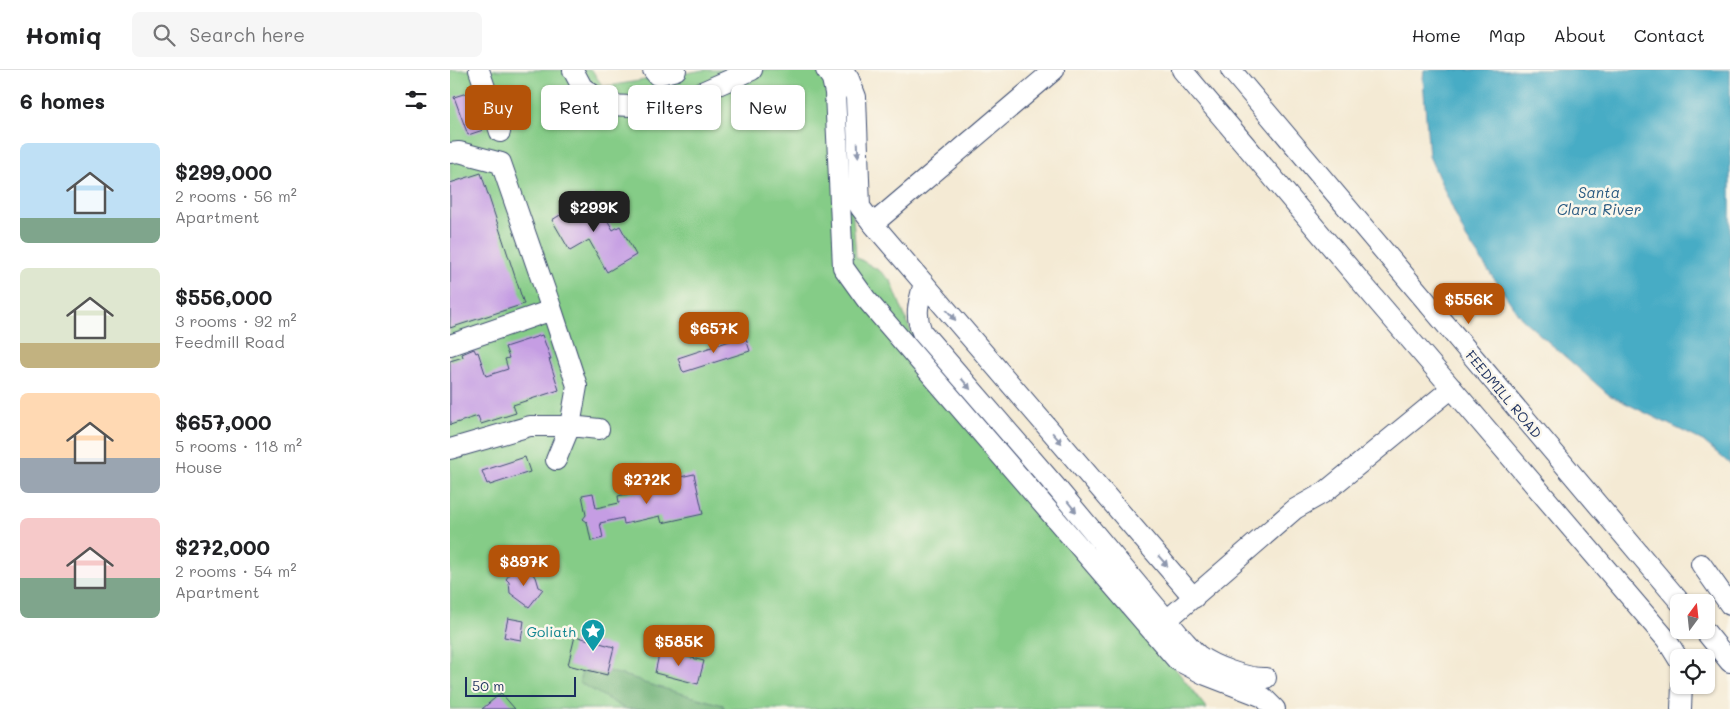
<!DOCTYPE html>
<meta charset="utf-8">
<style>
:root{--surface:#fff;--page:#f6f6f6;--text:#202124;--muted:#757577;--line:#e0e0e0;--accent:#b45309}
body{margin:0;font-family:Mali,sans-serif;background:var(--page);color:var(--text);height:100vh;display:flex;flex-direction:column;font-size:19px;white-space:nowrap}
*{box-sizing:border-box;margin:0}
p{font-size:16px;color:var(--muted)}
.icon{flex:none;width:28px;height:28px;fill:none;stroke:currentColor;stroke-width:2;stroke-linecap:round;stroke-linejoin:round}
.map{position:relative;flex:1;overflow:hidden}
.panel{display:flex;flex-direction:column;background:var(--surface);width:450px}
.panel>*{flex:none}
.top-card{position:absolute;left:15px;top:15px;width:475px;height:45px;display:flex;gap:10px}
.needle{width:32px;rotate:15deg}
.fabs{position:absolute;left:1220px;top:524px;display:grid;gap:10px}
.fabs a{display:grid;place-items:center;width:45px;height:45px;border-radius:8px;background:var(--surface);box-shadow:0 1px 4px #0004;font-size:25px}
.scale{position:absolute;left:15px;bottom:12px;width:111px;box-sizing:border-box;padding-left:5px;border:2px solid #1b2f5e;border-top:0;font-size:14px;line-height:18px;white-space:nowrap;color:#1b2f5e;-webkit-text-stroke:4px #fbf7ec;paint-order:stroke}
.price{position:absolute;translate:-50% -42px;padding:0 11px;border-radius:10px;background:var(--accent);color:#fff;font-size:16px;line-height:32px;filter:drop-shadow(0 1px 2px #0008)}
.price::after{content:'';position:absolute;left:50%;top:30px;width:15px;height:11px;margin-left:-8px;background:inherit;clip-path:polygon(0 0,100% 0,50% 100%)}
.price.current{background:#222;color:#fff}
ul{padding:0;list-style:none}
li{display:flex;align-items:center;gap:15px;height:125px;padding:0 20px}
li span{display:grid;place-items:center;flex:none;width:140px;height:100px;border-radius:8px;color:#555}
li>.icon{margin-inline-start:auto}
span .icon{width:60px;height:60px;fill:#fffc;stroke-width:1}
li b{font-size:21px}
h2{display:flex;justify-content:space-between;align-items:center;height:60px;padding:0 20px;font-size:21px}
.pill{padding:0 18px;border-radius:8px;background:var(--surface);box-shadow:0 1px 4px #0004;font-size:18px;line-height:45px}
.pill.current{background:var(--accent);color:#fff}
header{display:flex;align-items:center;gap:30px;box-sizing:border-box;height:70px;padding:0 25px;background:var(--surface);border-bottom:1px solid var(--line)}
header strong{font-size:24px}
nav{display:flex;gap:28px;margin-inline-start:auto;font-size:18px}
.search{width:350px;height:45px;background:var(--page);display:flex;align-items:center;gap:12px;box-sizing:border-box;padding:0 18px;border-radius:8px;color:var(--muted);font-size:19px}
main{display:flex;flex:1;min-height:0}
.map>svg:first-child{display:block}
.green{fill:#85cc87;stroke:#507e72}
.forest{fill:#6cb074;stroke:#447069}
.water{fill:#46acc5;stroke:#306e92}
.building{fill:#c59de3}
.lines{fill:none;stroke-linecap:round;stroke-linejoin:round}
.minor-casing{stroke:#3c4b70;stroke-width:22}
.minor{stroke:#fff;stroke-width:20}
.oneway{fill:#8d97ae}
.labels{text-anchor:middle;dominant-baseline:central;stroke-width:5;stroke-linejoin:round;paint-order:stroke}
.street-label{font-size:14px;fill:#1b2f5e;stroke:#fbf7ec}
.culture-label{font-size:14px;fill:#0d838f;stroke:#fbf7ec;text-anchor:end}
.water-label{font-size:15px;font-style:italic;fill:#2a5b82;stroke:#fbf7ec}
</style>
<header>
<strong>Homiq</strong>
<div class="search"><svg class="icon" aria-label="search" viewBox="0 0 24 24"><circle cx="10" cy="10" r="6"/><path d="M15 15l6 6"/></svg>Search here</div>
<nav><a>Home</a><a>Map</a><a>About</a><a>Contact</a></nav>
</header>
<main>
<section class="panel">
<h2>6 homes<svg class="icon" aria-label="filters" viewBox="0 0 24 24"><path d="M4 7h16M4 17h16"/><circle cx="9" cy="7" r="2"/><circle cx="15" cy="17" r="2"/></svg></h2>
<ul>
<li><span style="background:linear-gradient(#bfe0f5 75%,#7fa58c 0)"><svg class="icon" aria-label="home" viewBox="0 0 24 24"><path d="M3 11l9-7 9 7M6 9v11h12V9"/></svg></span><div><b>$299,000</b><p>2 rooms · 56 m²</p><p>Apartment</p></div></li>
<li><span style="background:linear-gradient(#dfe7d0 75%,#c2b280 0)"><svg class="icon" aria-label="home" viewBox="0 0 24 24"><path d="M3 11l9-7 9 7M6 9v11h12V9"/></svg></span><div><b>$556,000</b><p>3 rooms · 92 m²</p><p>Feedmill Road</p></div></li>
<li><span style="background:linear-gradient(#ffd9b3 65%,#9aa5b1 0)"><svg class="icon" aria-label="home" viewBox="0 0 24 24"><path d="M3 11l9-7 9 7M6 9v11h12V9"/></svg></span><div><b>$657,000</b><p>5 rooms · 118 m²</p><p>House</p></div></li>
<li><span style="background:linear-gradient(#f6c9c9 60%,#7fa58c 0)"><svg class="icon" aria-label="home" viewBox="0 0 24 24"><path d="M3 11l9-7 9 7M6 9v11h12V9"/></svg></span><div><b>$272,000</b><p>2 rooms · 54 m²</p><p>Apartment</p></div></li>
</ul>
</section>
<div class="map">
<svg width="1280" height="639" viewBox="0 0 1280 639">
<rect width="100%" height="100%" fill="#fbf7ec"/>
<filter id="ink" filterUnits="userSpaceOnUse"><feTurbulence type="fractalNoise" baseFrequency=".02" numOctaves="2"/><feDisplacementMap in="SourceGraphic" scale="10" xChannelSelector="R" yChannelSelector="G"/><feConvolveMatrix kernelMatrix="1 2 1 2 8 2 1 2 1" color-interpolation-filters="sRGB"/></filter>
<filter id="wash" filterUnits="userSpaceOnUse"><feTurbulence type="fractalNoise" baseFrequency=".0096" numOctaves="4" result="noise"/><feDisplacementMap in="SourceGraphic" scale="20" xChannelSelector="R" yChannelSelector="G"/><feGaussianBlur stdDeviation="1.12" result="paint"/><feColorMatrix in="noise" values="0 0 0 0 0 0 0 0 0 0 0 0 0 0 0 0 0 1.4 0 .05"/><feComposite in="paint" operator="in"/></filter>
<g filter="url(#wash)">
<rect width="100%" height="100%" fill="#f4ead4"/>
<path class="green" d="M 0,0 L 142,0 L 153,17 L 254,0 L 369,0 L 393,17 L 406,187 L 430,201 L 441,211 L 461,262 L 757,639 L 0,639 Z"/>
<path class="forest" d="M 137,600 L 157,605 L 158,601 L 190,610 L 194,613 L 273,635 L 275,639 L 175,639 L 129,612 L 132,602 L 136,603 Z"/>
<path class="water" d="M 974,0 L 1280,0 L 1280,394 L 1253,371 L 1159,325 L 1071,248 L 1016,168 L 979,86 L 973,9 Z"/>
<g id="blocks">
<path class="building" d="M 20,22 L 33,60 L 18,65 L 4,27 Z
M 31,103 L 74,234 L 0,258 L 0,113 Z
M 143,125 L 163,160 L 170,156 L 186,185 L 157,202 L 139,170 L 120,181 L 102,150 Z
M 92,265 L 101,289 L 99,289 L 109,320 L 63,335 L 66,343 L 31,354 L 28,346 L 0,355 L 0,291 L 13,287 L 12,284 L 24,279 L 26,283 L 28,282 L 36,306 L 58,299 L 55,289 L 59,288 L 55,277 Z
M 295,266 L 300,281 L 234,302 L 232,300 L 228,288 Z
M 75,387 L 80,402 L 40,415 L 39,413 L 37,414 L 32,401 Z
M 244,404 L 253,444 L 212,453 L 210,446 L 174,454 L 173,448 L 150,453 L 153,468 L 141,471 L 137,452 L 133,449 L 136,445 L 132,425 L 143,423 L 146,438 L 169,433 L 168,426 L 204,418 L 203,413 Z
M 63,500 L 66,502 L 78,501 L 86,507 L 89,517 L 93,519 L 79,537 L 60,523 L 59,512 L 56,509 Z
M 58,548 L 74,551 L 71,570 L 54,567 Z
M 125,566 L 164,577 L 157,605 L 118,595 Z
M 210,580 L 254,591 L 248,614 L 205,603 Z
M 51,623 L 65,639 L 32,639 Z"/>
</g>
</g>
<g filter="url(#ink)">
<use href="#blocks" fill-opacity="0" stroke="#3c4b70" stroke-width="1"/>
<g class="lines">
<defs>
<path id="minor" d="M 29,0 L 50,62
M 123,0 L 132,17 L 157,35 L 207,37 L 252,22 L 302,0
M 203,0 L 207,5 L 226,0
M 376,0 L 382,9 L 385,23 L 393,197 L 416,229 L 727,590 L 756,605 L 813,627 L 825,639
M 393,0 L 399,9 L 406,27 L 410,137 L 423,154 L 744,528
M 732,0 L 917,219 L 1216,569 L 1229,590
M 781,0 L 1230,532
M 0,83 L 9,82 L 51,93 L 102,240
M 423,154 L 604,0
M 474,213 C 469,231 464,244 472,262 L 606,417 L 731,567 C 737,573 742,580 748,585 C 763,596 797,609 816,608
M 0,275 L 102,240 L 127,316 L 120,356 L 106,390
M 0,379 L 80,356 L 120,356 L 149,359
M 1251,494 L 1280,535
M 717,550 L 845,439 L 875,422 L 1002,318
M 1254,560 L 1280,592
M 1231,639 L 1232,615"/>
</defs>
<use href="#minor" class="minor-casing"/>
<use href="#minor" class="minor"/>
</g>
<defs><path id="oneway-solid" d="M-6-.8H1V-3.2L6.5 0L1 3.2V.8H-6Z" transform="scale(1.25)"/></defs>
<g class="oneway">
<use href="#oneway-solid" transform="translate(408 80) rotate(88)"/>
<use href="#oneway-solid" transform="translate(501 245) rotate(49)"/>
<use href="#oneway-solid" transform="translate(516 314) rotate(50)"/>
<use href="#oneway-solid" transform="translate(607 368) rotate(49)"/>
<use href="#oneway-solid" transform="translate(622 437) rotate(51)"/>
<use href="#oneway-solid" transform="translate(713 491) rotate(49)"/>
</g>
</g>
<defs>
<symbol id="sight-pin" viewBox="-11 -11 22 30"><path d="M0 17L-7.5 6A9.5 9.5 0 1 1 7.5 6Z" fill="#0f9aa8" stroke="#fbf7ec"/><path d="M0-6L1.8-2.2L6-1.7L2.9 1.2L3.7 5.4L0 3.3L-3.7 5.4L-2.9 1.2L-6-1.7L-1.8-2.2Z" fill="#fff"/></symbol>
</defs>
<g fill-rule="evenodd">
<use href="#sight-pin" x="129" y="547" width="28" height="38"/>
</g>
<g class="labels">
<g class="street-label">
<text transform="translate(1054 324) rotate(50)">FEEDMILL ROAD</text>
</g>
<g class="culture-label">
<text x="126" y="561">Goliath</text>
</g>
<g class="water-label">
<text x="1149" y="122">Santa<tspan x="1149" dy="17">Clara River</tspan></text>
</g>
</g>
</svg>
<div class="fabs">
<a><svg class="needle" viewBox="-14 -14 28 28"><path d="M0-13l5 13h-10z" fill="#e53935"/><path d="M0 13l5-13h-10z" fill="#757577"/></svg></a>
<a><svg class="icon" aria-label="locate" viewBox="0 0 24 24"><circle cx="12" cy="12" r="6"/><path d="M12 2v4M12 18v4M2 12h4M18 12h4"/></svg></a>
</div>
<div class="scale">50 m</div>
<b class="price current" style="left:144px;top:163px">$299K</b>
<b class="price" style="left:1019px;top:255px">$556K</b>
<b class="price" style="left:264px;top:284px">$657K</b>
<b class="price" style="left:197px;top:435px">$272K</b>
<b class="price" style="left:74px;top:517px">$897K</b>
<b class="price" style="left:229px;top:597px">$585K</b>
<div class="top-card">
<a class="pill current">Buy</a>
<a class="pill">Rent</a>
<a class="pill">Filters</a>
<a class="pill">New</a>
</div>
</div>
</main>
